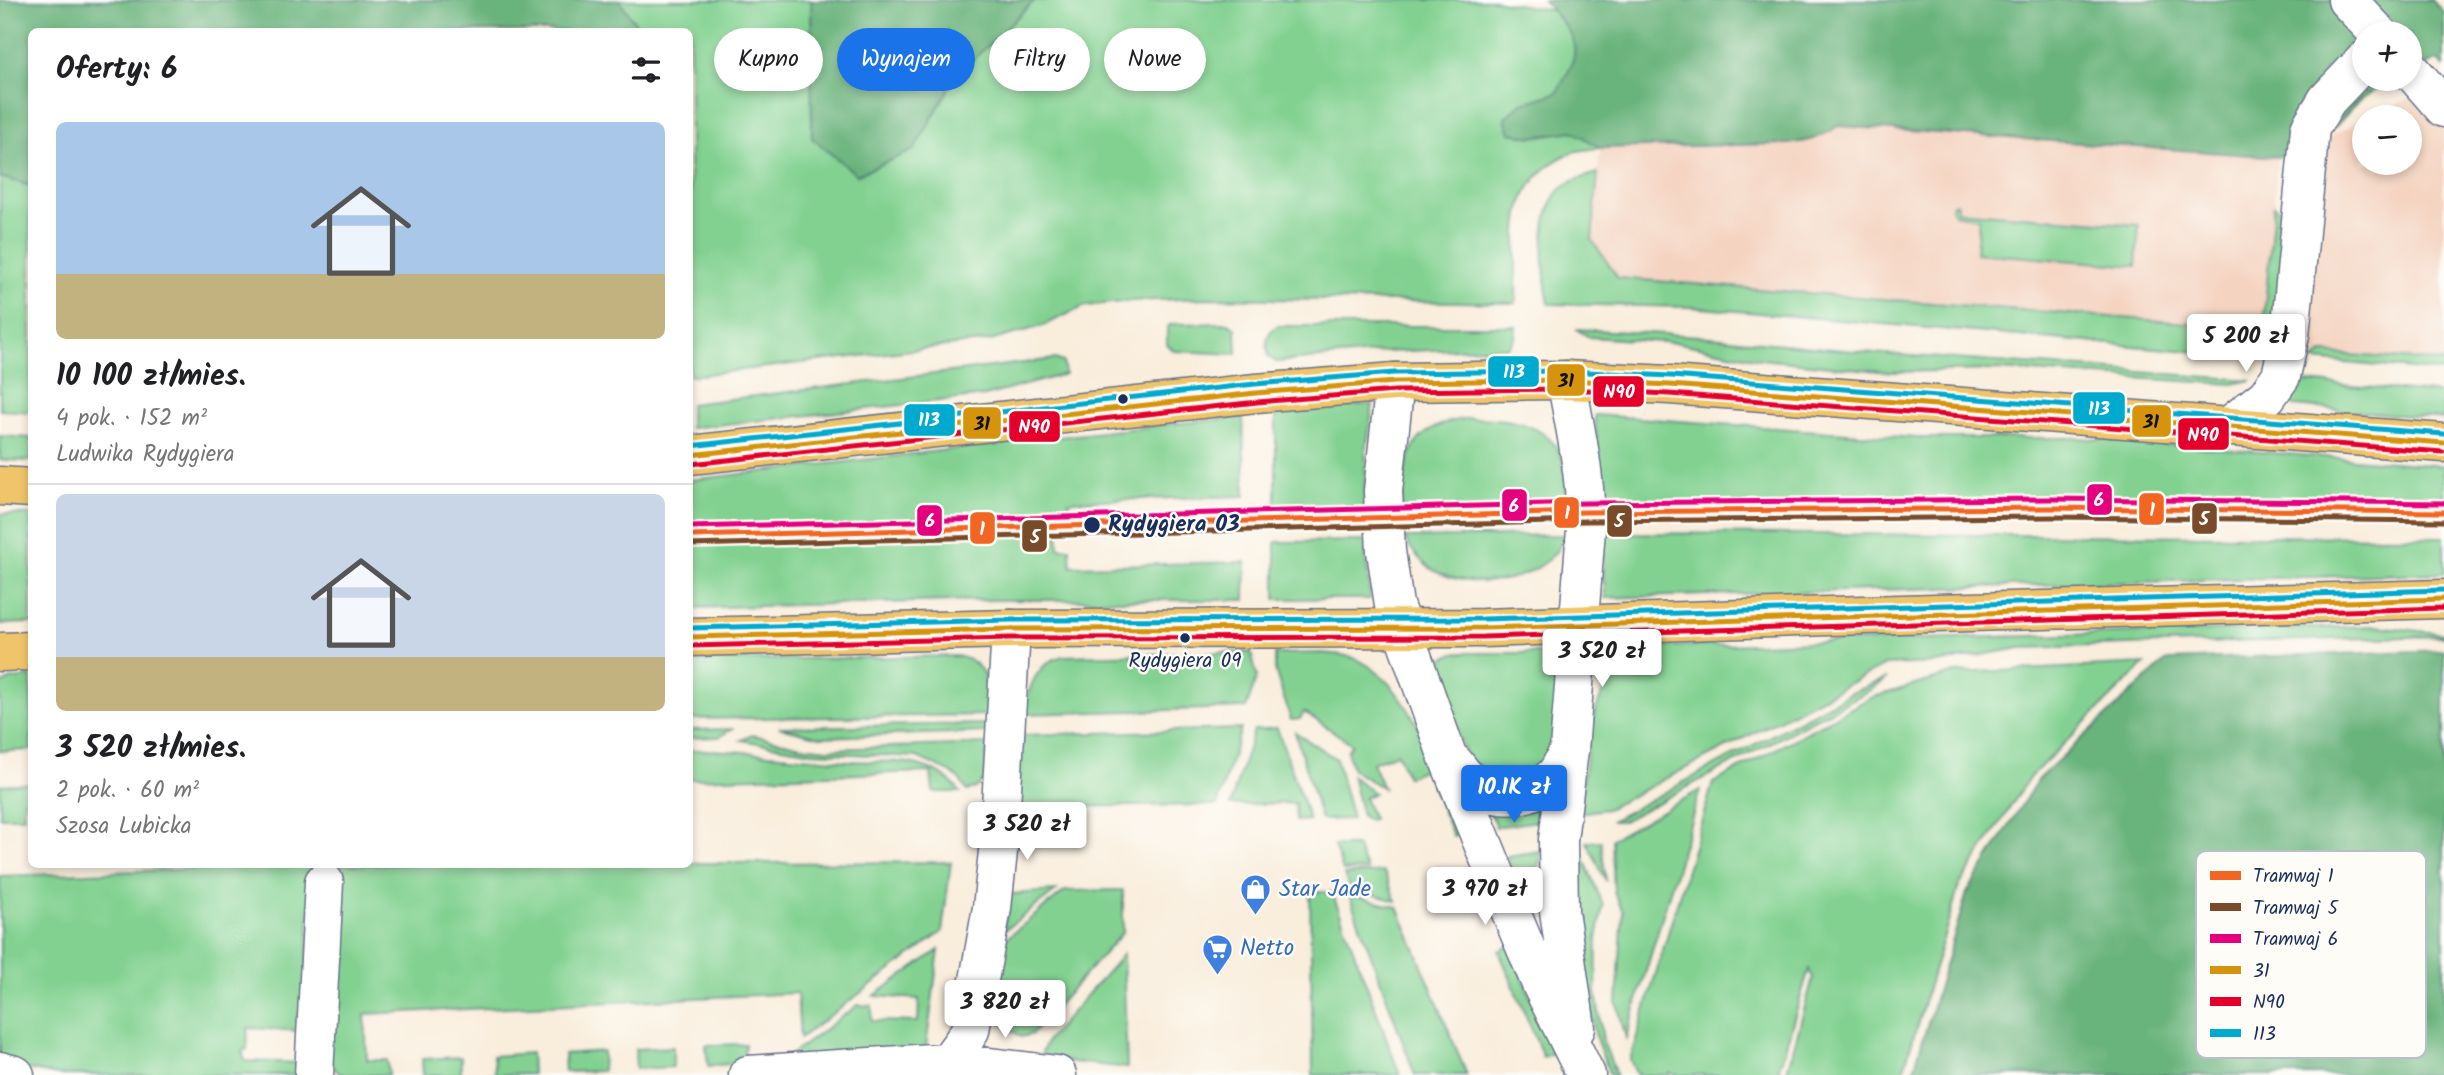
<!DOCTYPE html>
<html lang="pl">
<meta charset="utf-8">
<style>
:root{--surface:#fff;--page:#f2f2f2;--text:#202124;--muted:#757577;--line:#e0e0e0;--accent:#1a73e8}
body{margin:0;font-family:Kalam,sans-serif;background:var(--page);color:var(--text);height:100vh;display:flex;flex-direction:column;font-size:26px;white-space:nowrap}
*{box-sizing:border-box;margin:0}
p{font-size:23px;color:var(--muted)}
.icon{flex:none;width:38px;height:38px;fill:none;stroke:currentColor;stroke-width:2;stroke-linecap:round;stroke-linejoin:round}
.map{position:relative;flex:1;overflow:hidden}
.panel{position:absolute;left:28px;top:28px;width:665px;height:840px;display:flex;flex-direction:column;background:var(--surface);border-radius:10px;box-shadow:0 4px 10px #0003}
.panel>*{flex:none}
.guide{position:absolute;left:714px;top:28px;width:665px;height:63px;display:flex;gap:14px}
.controls{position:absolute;left:2352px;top:21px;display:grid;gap:14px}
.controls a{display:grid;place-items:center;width:70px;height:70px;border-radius:50%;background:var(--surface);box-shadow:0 4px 10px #0003;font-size:35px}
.price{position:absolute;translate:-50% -60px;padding:0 16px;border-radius:7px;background:#fff;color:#222;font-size:23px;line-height:46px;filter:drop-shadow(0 2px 4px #0008)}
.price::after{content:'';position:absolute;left:50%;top:42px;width:21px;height:16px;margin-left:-10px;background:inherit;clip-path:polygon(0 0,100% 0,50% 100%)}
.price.selected{background:var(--accent);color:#fff}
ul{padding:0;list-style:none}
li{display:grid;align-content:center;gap:14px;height:371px;padding:0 28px}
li+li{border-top:2px solid var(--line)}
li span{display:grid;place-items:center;height:217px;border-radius:10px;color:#555}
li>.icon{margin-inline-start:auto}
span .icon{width:126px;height:126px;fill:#fffc;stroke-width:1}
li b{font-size:30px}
h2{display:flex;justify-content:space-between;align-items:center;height:84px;padding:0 28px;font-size:30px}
.pill{padding:0 24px;border-radius:32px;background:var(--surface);box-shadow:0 4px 10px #0003;font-size:24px;line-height:63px}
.pill.selected{background:var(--accent);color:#fff}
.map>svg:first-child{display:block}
.built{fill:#f4d3c0}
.green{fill:#82d191;stroke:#4e8078;stroke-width:2}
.forest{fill:#69b37b;stroke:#42716c;stroke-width:2}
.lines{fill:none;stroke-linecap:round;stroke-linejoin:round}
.minor-casing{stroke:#69728a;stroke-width:41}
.major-casing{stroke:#69728a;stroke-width:41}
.minor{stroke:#fff;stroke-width:38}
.major{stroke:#f0c469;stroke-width:38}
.bus-1-casing{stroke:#fdfcf7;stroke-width:10}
.bus-2-casing{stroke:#fdfcf7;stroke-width:10}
.bus-3-casing{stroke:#fdfcf7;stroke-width:10}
.bus-1{stroke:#d6940e;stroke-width:5}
.bus-2{stroke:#e4002b;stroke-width:5}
.bus-3{stroke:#00a9ce;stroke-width:5}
.tram-1-casing{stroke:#fdfcf7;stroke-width:10}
.tram-2-casing{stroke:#fdfcf7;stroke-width:10}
.tram-3-casing{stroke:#fdfcf7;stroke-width:10}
.tram-1{stroke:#f26522;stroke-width:5}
.tram-2{stroke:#7a4b2a;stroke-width:5}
.tram-3{stroke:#e5007d;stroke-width:5}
.bus-dot{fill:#1b2f5e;stroke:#fdfcf7;stroke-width:2.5}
.labels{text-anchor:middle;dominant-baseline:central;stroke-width:5;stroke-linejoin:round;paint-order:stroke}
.bus-label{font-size:21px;fill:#1b2f5e;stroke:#fdfcf7}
.stop-label{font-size:23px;font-weight:bold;fill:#1b2f5e;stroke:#fdfcf7;text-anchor:start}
.shop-label{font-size:23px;fill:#366cbe;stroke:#fdfcf7;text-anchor:start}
.key{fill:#fdfcf7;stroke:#b9bec9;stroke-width:2}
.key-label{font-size:19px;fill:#1b2f5e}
.line-badge{stroke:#fdfcf7;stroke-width:2.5}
.badge-label{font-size:19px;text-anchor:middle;font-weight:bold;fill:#fff}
.pale-badge-label{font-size:19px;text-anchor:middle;font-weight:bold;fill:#111}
</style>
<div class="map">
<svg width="2444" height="1075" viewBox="0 0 2444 1075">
<rect width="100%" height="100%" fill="#fdfcf7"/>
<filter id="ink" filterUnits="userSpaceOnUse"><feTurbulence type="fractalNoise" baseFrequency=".0143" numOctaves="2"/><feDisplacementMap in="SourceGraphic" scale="14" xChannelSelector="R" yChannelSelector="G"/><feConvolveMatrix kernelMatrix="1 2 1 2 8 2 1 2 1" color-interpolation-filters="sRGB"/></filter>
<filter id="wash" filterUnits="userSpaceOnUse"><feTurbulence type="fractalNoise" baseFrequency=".00686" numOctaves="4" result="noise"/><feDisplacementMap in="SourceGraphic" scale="28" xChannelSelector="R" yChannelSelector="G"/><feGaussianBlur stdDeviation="1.57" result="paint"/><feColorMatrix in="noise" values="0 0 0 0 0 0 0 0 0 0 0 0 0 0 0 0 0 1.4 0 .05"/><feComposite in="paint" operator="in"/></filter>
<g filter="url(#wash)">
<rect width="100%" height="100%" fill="#f9eddc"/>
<path class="built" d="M 2413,96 L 2444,129 L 2444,364 L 2301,353 L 2320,141 L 2364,119 L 2364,163 L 2410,163 L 2410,117 L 2368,117 Z
M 1837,126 L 2278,157 L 2263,329 L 1618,278 L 1592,240 L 1600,148 L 1787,144 L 1809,141 L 1823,136 Z"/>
<path class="green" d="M 619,0 L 811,0 L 812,138 L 914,150 L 956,76 L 1035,0 L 1494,0 L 1599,19 L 1647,0 L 1991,0 L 1607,71 L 1600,148 C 1592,149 1582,150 1573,152 C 1552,160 1531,178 1523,200 C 1513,224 1517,276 1516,303 L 1209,298 L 1130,301 L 1085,306 L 1042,326 L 990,341 L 690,376 L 690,32 L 641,31 Z
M 1598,173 L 1592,240 L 1618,278 L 2263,329 L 2274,205 L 2284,213 L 2290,227 L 2268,358 L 1690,307 L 1549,304 C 1543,272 1535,206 1567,184 C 1575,179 1589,176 1598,173 Z
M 0,177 L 31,186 L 31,412 L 0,410 Z
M 1957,203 L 1957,211 L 2139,225 L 2136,266 L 1976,253 L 1979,218 L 1954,214 L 1951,205 Z
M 1229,323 L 1236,329 L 1237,354 L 1174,351 L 1167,345 L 1167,327 L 1172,324 Z
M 1277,326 L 1516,326 L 1515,338 L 1508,347 L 1384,352 L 1276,362 L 1269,357 C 1266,344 1265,333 1277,326 Z
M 1576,329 L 1700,336 L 1885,354 L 2252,380 L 2233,384 L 1998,370 L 1890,372 L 1760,359 L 1679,343 L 1589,337 Z
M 2324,353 L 2444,362 L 2444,372 L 2313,360 Z
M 1055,359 L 1063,362 L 1065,374 L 985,396 L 690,428 L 690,404 Z
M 2294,381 L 2444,394 L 2444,419 L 2294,406 L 2289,403 L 2286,395 Z
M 1373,404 L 1366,450 L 1364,511 L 1276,514 L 1276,413 Z
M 1595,415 L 1916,438 L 2078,438 L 2444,466 L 2444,507 L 1602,505 Z
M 1243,417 L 1245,496 L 1069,501 L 1069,520 L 1058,521 L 1059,548 L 1070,548 L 1071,566 L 1246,562 L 1245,600 L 993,600 L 690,608 L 690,480 L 1162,425 Z
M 1470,418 C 1504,418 1550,421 1562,460 C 1567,475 1566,493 1568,509 L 1401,511 C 1405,456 1408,426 1470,418 Z
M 0,436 L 31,438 L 31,461 L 0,460 Z
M 0,514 L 31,515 L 31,623 L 0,624 Z
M 1602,533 L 2444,537 L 2444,573 L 1605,598 Z
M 1565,535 C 1548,583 1475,593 1433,570 C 1421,563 1412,550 1404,538 Z
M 1365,541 L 1370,599 L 1276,599 L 1276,542 Z
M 2378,626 L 2444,634 L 2444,636 L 2021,648 L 1937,663 L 1885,665 L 1607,809 L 1579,813 C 1585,773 1587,710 1612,677 C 1622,664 1637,656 1650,647 Z
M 1251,652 L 1257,677 L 1246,708 L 1024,714 C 1028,688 1036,663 1063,656 Z
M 1322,653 C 1337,654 1351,655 1364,663 C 1415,692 1441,780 1463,832 L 1453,836 L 1425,769 L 1407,777 L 1397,753 L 1372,763 L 1383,788 L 1353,770 L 1347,751 L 1352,744 L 1304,712 L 1300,719 L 1291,720 L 1275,670 L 1275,654 Z
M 1455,653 L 1548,653 L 1560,659 L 1553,754 L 1516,782 L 1470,764 C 1462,743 1435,687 1439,668 C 1441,659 1447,655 1455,653 Z
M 955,656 C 988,660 989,688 992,715 L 690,719 L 690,661 Z
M 2145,664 L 2030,777 L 1959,886 L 1902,1075 L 1786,1075 L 1813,978 L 1809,969 L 1777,1075 L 1677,1075 L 1669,1073 L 1668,1075 L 1637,1075 L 1630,1060 L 1713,783 L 1870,698 L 1956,673 Z
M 31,676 L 31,750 L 0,751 L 0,685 L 10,680 Z
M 1887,678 L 1872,689 L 1623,821 L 1611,821 L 1851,693 Z
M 990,724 L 989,732 L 820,737 L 779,727 Z
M 1277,728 L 1309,820 L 1296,821 L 1295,803 L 1230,805 L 1254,730 Z
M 732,729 L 719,737 L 690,738 L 690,730 Z
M 1241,729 L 1217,805 L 1034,807 L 1032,826 L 1025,825 L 1016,817 L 1021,735 Z
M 1295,732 L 1336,759 L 1352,819 L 1321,820 Z
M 752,735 L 801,746 L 828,749 L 987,744 L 985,779 L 976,788 L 967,791 L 960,780 L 950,772 L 917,757 L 812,752 L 741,740 Z
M 690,750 C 744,749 797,758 851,761 C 873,763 900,759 921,766 C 936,770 950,779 960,792 L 933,792 L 931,772 L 690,779 Z
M 1352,776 L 1374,793 L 1364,798 L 1373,819 L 1367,820 L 1362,816 Z
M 31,783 L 31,799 L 24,800 L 24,817 L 0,817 L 0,785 Z
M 1700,790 L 1626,1038 L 1617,1003 L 1623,911 L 1614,893 L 1612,839 Z
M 1546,801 L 1543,820 L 1496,827 L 1488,807 Z
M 1601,841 L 1606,881 L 1587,842 Z
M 1578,844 L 1603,905 L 1597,939 L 1596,992 L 1603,1041 L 1616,1075 L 1610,1075 L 1597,1041 L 1575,948 L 1574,845 Z
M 1334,846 L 1356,846 L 1367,870 L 1343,871 Z
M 1541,851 L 1534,898 L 1523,900 L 1507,856 Z
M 951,862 L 942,932 L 800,1038 L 797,993 L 365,1014 L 367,1060 L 387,1060 L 389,1075 L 341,1075 L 333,1067 L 324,1039 L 336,865 Z
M 313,865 L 303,1031 L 248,1028 L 247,1049 L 242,1051 L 245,1061 L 304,1063 L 298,1075 L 58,1075 L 0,1064 L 0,876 Z
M 1384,872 L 1396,901 L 1349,888 L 1344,875 Z
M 1123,890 L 1123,932 L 1032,1034 L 1021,1037 L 996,1019 L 993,1012 L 1003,941 L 1065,891 Z
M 1056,891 L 1003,931 L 1011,894 Z
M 1310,892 L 1332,892 L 1400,1075 L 1313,1075 Z
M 1349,895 L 1398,907 L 1467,1075 L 1415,1075 Z
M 1509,946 L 1554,1053 L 1543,1057 L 1499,951 Z
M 939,950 L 925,1055 L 785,1059 L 858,1005 L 872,1006 L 872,1021 L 918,1022 L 919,999 L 874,996 Z
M 1123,954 L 1127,1068 L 1046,1059 L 1041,1056 L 1046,1042 Z
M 745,1044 L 744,1059 L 739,1063 L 708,1066 L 706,1045 Z
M 673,1047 L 673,1067 L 636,1069 L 635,1049 Z
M 603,1051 L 602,1071 L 565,1072 L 564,1054 Z
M 531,1053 L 532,1074 L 495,1075 L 493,1056 Z
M 461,1057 L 461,1075 L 423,1075 L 422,1059 Z"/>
<path class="forest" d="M 0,0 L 619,0 L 641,31 L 32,32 L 31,186 L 0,177 Z
M 811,0 L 1035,0 L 956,76 L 914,150 L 857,175 L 812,138 Z
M 1543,0 L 2431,0 L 2444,13 L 2444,66 L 2437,60 L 2410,72 L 2410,33 L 2364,33 L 2364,79 L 2395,79 L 2360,99 L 2336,126 L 2278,157 L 1838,126 C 1821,138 1807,142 1787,144 L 1600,148 L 1573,131 L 1532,137 L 1510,133 L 1505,118 L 1520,104 L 1556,93 C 1587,45 1576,39 1543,0 Z
M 2444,650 L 2444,1075 L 1912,1075 L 1967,893 L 2038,779 L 2167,660 Z"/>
</g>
<g filter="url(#ink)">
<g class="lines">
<defs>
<path id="minor" d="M 2347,0 L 2378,33
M 2410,69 L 2444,108
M 1566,380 C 1576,430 1586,478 1586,529 L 1569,750 L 1558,840 L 1559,911 L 1576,1028
M 1395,382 L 1383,491 L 1386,551 L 1394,605 L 1447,755 L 1517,927 L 1541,984 L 1586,1075
M 2228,427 L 2267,396 L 2281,376 L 2290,335 L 2310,128 L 2327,100 L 2364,61
M 1454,763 C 1459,769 1465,778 1472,783 C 1497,803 1535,798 1556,774 C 1561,768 1565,758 1569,750
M 0,1071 L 15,1075
M 314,1075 L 324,882
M 748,1075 L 947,1062 L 1057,1075
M 944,1075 C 948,1057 962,1047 970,1030 L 992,908 L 999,842 L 1011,629"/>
<path id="major" d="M 690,455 L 1256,393 L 1395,382 L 1566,380 L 1670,385 L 2444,443
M 0,486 L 32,488
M 690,637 L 1011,629 L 1483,628 L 1829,616 L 2444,599
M 0,652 L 32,651"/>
</defs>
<use href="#minor" class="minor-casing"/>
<use href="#major" class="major-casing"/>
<use href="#minor" class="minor"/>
<use href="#major" class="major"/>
<defs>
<path id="bus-1" d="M 690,455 L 1256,393 L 1395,382 L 1566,380 L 1670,385 L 2444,443
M 690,637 L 1011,629 L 1483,628 L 2444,599"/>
<path id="bus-2" d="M 691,464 L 1257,402 L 1395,391 L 1566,389 L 1669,394 L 2443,452
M 690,646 L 1011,638 L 1483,637 L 2444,608"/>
<path id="bus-3" d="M 690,446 L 1255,384 L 1394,373 L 1566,371 L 1671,376 L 2444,434
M 690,628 L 1011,620 L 1483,619 L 2444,590"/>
</defs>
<use href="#bus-1" class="bus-1-casing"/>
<use href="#bus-2" class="bus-2-casing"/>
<use href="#bus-3" class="bus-3-casing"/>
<use href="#bus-1" class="bus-1"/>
<use href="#bus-2" class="bus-2"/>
<use href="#bus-3" class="bus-3"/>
<defs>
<path id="tram-1" d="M 690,536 L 1586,512 L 2050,508 L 2444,512"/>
<path id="tram-2" d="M 690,545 L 1586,521 L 2050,517 L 2444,521"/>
<path id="tram-3" d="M 690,527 L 1586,503 L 2050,499 L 2444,503"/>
</defs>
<use href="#tram-1" class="tram-1-casing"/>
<use href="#tram-2" class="tram-2-casing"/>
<use href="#tram-3" class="tram-3-casing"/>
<use href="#tram-1" class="tram-1"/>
<use href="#tram-2" class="tram-2"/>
<use href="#tram-3" class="tram-3"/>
</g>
</g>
<defs>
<symbol id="shop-pin" viewBox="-11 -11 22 30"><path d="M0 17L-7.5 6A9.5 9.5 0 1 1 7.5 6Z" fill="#3f7fe0" stroke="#fdfcf7"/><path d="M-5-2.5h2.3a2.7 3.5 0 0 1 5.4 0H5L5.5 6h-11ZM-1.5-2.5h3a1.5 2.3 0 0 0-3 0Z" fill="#fff"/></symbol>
<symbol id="supermarket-pin" viewBox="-11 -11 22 30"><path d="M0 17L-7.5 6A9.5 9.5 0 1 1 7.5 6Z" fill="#3f7fe0" stroke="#fdfcf7"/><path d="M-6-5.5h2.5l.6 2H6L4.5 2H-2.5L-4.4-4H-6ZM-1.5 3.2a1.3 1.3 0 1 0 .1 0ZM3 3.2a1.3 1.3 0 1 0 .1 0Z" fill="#fff"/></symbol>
</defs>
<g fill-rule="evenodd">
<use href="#shop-pin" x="1238" y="872" width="35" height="47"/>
<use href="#supermarket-pin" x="1200" y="932" width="35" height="47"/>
</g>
<g class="bus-dot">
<circle cx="1123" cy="399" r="6"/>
<circle cx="1092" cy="525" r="9"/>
<circle cx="1185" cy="638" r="6"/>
</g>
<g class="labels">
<g class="bus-label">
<text x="1185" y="661">Rydygiera 09</text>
</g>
<g class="stop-label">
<text x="1108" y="525">Rydygiera 03</text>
</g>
<g class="shop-label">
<text x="1279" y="890">Star Jade</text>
<text x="1240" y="949">Netto</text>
</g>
</g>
<rect x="2196" y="851" width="230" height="207" rx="10" class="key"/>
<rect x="2210" y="871" width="31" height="9" fill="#f26522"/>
<rect x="2210" y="903" width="31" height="8" fill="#7a4b2a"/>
<rect x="2210" y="934" width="31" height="9" fill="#e5007d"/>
<rect x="2210" y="966" width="31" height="8" fill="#d6940e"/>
<rect x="2210" y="997" width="31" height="9" fill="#e4002b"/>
<rect x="2210" y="1029" width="31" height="8" fill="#00a9ce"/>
<g class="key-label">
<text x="2253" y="882">Tramwaj 1</text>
<text x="2253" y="914">Tramwaj 5</text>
<text x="2253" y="945">Tramwaj 6</text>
<text x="2253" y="977">31</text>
<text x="2253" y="1008">N90</text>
<text x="2253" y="1040">113</text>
</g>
<g class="line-badge">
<rect x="1487" y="355" width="53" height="33" rx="7" fill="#00a9ce"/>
<rect x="1546" y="363" width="40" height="34" rx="7" fill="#d6940e"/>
<rect x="1592" y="375" width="53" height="33" rx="7" fill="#e4002b"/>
<rect x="2072" y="391" width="54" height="34" rx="7" fill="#00a9ce"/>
<rect x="903" y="403" width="53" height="34" rx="7" fill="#00a9ce"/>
<rect x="2131" y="404" width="41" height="34" rx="7" fill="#d6940e"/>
<rect x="962" y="406" width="40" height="34" rx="7" fill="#d6940e"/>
<rect x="1008" y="410" width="53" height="33" rx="7" fill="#e4002b"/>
<rect x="2177" y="417" width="53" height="34" rx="7" fill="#e4002b"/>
<rect x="2086" y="483" width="27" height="33" rx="7" fill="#e5007d"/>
<rect x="1501" y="488" width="27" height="34" rx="7" fill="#e5007d"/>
<rect x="2138" y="492" width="27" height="34" rx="7" fill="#f26522"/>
<rect x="1553" y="496" width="27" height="33" rx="7" fill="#f26522"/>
<rect x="2191" y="502" width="27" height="33" rx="7" fill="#7a4b2a"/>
<rect x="916" y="504" width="27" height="33" rx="7" fill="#e5007d"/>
<rect x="1606" y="504" width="27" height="34" rx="7" fill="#7a4b2a"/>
<rect x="969" y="511" width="27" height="34" rx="7" fill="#f26522"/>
<rect x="1021" y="519" width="27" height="34" rx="7" fill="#7a4b2a"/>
</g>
<g class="badge-label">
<text x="1514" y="378">113</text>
<text x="1619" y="398">N90</text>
<text x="2099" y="415">113</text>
<text x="929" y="426">113</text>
<text x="1034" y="433">N90</text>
<text x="2203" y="441">N90</text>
<text x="2099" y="506">6</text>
<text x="1514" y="512">6</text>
<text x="2152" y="516">1</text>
<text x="1567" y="519">1</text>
<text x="2204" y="525">5</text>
<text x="930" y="527">6</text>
<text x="1619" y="527">5</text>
<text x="982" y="535">1</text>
<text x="1035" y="543">5</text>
</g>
<g class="pale-badge-label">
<text x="1566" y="387">31</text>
<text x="2151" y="428">31</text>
<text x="982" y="430">31</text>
</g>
</svg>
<div class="controls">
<a>+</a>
<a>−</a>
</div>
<b class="price" style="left:2246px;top:374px">5 200 zł</b>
<b class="price" style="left:1602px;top:689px">3 520 zł</b>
<b class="price selected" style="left:1514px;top:825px">10.1K zł</b>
<b class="price" style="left:1027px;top:862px">3 520 zł</b>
<b class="price" style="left:1485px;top:927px">3 970 zł</b>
<b class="price" style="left:1005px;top:1040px">3 820 zł</b>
<div class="guide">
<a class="pill">Kupno</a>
<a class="pill selected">Wynajem</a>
<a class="pill">Filtry</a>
<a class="pill">Nowe</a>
</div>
<section class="panel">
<h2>Oferty: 6<svg class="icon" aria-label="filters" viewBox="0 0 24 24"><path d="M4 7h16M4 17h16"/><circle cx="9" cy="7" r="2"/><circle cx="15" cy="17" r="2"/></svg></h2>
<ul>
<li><span style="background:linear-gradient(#a9c7e8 70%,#c2b280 0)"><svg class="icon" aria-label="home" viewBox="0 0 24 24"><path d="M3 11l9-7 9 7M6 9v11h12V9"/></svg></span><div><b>10 100 zł/mies.</b><p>4 pok. · 152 m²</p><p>Ludwika Rydygiera</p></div></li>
<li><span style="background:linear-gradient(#c9d6e8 75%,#c2b280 0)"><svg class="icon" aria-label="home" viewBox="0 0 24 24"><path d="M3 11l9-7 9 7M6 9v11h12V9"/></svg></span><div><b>3 520 zł/mies.</b><p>2 pok. · 60 m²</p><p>Szosa Lubicka</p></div></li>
</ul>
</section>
</div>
